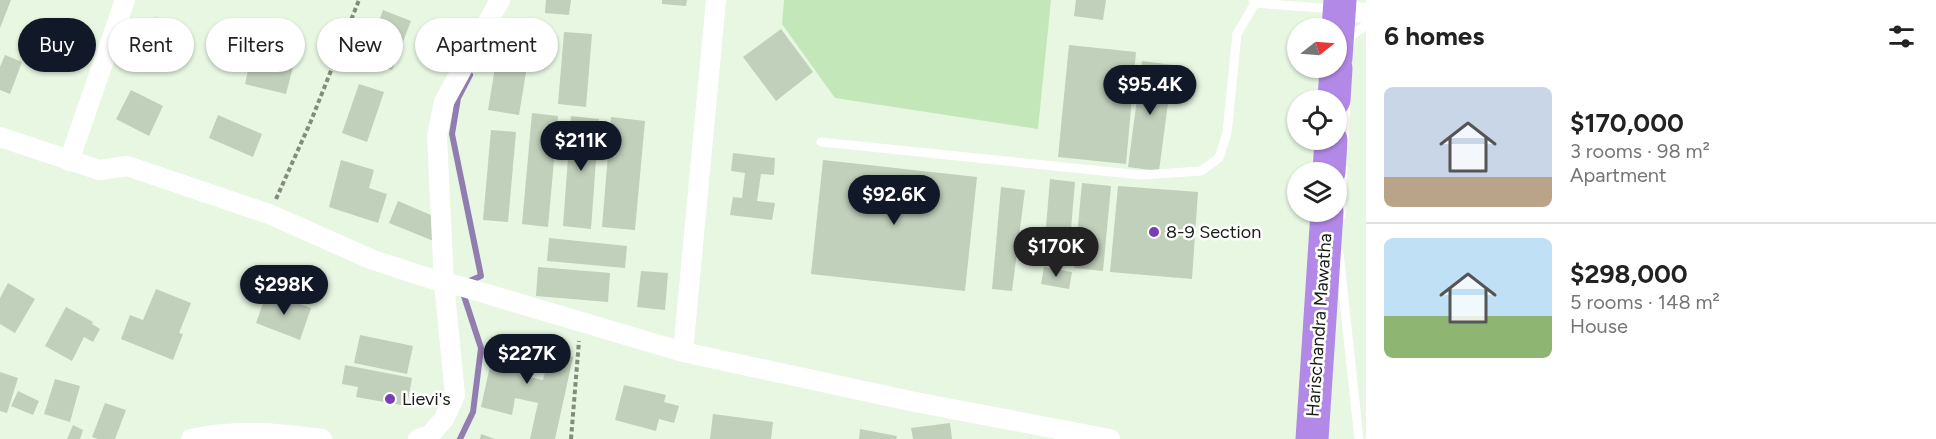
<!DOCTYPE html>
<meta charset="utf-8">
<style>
:root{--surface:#fff;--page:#f2f2f2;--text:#222;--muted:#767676;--line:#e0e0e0;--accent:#111827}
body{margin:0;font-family:Figtree,sans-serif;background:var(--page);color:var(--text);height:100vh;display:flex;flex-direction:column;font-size:22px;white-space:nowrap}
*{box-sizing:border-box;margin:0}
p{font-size:20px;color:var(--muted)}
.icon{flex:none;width:33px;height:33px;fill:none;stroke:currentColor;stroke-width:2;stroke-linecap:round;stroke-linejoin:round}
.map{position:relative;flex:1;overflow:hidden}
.panel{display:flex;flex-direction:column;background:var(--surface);width:570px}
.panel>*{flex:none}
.hud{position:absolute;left:18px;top:18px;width:570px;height:54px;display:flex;gap:12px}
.needle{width:39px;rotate:73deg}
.controls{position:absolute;left:1287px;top:18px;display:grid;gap:12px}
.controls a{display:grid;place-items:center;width:60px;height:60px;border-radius:50%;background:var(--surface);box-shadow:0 2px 4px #0004;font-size:30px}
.price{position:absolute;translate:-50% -51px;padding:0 14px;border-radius:21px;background:var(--accent);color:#fff;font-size:20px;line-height:39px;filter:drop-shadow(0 2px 3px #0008)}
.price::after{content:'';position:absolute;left:50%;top:36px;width:18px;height:14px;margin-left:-9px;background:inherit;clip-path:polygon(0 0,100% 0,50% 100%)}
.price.active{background:#222;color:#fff}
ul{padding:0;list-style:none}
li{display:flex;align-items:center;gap:18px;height:150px;padding:0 18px}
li+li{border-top:2px solid var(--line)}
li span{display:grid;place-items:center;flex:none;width:168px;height:120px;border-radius:9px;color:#555}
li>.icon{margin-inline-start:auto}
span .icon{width:72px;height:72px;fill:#fffc;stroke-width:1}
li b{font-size:26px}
h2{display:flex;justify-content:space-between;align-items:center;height:72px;padding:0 18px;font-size:26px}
.pill{padding:0 21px;border-radius:27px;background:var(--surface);box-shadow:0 2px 4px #0004;font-size:21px;line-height:54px}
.pill.active{background:var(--accent);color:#fff}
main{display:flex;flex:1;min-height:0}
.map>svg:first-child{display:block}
.green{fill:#c4e7b9}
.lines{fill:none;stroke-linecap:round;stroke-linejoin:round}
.stream{stroke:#927db1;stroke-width:6}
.building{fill:#c0d0bb}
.path{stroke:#818c7d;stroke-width:4;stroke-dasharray:4.5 3;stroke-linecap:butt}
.lane{stroke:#fff;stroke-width:9}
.street{stroke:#fff;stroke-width:20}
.highway{stroke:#b389e8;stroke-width:33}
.poi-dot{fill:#783eb4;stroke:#fff;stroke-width:2}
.labels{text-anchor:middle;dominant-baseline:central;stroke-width:5;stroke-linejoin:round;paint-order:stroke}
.poi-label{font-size:18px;fill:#181e16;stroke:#fff;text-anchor:start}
.street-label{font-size:18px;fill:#181e16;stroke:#fff}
</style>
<main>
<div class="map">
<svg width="1366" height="439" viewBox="0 0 1366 439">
<rect width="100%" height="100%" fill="#e7f7e2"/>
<path class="green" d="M 784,0 L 1051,0 L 1038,129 L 835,98 L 782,24 Z"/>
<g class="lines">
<path class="stream" d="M 465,283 L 481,276 L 452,134 L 458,98 L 470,75
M 460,439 L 473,412 L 481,348 L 462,290"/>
</g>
<path class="building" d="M 0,0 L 11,0 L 0,28 Z
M 546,0 L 571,0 L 569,15 L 545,13 Z
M 662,0 L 687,0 L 686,6 L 662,4 Z
M 1076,0 L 1106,0 L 1103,20 L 1074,16 Z
M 383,10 L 411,21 L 392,70 L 365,60 Z
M 155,17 L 186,30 L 173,61 L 143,48 Z
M 502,25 L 533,30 L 519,115 L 488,110 Z
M 781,29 L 813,72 L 776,101 L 743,57 Z
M 564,32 L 592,34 L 586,107 L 558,104 Z
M 1069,45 L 1136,52 L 1126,164 L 1058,157 Z
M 5,55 L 22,62 L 10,94 L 0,90 L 0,67 Z
M 251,57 L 293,67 L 286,94 L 245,84 Z
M 1142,61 L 1173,65 L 1159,171 L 1128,167 Z
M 359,84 L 384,92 L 367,142 L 342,133 Z
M 131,90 L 163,106 L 149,136 L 116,119 Z
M 532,113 L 558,116 L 548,227 L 522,224 Z
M 218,115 L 262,134 L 253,157 L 209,138 Z
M 571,116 L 599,119 L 591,229 L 563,226 Z
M 611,117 L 645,121 L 635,230 L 602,227 Z
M 491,130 L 516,132 L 508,222 L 483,220 Z
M 733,153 L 775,158 L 774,175 L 761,174 L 757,201 L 775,203 L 772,220 L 730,215 L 733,197 L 742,198 L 745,173 L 731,171 Z
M 341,160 L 374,170 L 369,188 L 387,194 L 378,223 L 329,207 Z
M 823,160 L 977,177 L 965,291 L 811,274 Z
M 1050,179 L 1075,182 L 1068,265 L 1043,263 Z
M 1082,183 L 1111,186 L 1103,271 L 1074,268 Z
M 1118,186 L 1198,192 L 1192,279 L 1110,272 Z
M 1001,187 L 1025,190 L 1012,291 L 992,289 Z
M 398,201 L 445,221 L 436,242 L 389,223 Z
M 549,238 L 627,246 L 625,268 L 547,261 Z
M 538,267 L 610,273 L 608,302 L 536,296 Z
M 1044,267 L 1072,272 L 1069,289 L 1041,284 Z
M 641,271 L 668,273 L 665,310 L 637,307 Z
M 8,283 L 35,299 L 15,333 L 0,324 L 0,298 Z
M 156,289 L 191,303 L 179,333 L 183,334 L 173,360 L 121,339 L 130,315 L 143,320 Z
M 267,292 L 311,308 L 300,340 L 256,323 Z
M 66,307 L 93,322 L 92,324 L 100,329 L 93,342 L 84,337 L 72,361 L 45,346 Z
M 497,334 L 528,340 L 520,375 L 543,380 L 550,352 L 573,357 L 555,439 L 530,439 L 538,403 L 515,398 L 512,415 L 481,407 Z
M 360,335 L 413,346 L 407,374 L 354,363 Z
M 345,365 L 412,378 L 407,406 L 356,397 L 358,387 L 342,384 Z
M 0,372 L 18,378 L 7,413 L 0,411 Z
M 55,379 L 80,386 L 70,422 L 44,414 Z
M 624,385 L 666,395 L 664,402 L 679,406 L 674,423 L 659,419 L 656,431 L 615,420 Z
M 18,391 L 39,401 L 33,415 L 11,406 Z
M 105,403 L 126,410 L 115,439 L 98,439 L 92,437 Z
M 713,414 L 773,422 L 771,439 L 710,439 Z
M 950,423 L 952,439 L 913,439 L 911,428 Z
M 73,425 L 83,430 L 80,439 L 67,439 Z
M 860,429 L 897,436 L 896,439 L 859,439 Z
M 481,434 L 495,439 L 480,439 Z"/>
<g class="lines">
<path class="path" d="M 276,199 L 311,121 L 359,0
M 571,439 L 579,341"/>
<path class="lane" d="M 1253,0 L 1255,3 L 1335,9
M 1350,42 L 1351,36 L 1366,25
M 821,142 L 1141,175 L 1201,171 L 1219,158 L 1227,133 L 1237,34 L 1255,3
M 1344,144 L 1346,101
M 1341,216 L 1343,169
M 1339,253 L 1359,439"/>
<path class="street" d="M 1340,10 L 1366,13
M 0,137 L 99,170 L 127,166 L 269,214 L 373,260 L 444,283 L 460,286 L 683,352 L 915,402 L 1110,439
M 69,161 L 125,0
M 683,352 L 716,0
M 191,439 C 234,429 279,433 322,439
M 418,439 L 430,435 L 444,419 L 455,395 L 444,283 L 437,136 L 444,102 L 500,0"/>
<path class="highway" d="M 1336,58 L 1340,0
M 1334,100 L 1336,68
M 1329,172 L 1331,140
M 1312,439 L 1327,212"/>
</g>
<g class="poi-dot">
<circle cx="1154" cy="232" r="6"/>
<circle cx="390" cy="399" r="6"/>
</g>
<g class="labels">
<g class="poi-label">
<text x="1166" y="232">8-9 Section</text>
<text x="402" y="399">Lievi's</text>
</g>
<g class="street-label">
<text transform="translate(1319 325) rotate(-86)">Harischandra Mawatha</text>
</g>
</g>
</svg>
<div class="controls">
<a><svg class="needle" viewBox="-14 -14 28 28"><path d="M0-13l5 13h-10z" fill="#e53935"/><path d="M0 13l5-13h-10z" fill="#767676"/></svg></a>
<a><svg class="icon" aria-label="locate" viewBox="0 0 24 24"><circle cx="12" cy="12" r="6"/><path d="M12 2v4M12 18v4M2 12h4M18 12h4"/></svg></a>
<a><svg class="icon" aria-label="layers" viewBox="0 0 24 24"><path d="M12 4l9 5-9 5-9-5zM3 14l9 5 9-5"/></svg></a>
</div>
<b class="price" style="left:1150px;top:116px">$95.4K</b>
<b class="price" style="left:581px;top:172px">$211K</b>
<b class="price" style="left:894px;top:226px">$92.6K</b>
<b class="price active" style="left:1056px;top:278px">$170K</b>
<b class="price" style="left:284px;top:316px">$298K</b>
<b class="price" style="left:527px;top:385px">$227K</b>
<div class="hud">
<a class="pill active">Buy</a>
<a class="pill">Rent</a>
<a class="pill">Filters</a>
<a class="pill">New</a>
<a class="pill">Apartment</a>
</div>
</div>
<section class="panel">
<h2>6 homes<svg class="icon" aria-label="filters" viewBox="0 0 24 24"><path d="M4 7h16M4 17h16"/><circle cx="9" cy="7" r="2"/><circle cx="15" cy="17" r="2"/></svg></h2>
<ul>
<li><span style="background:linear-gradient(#c9d6e8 75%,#b9a48a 0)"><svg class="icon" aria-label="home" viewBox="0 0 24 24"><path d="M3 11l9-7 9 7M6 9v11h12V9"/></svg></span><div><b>$170,000</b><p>3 rooms · 98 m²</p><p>Apartment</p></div></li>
<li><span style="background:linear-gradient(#bfe0f5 65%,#8fb573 0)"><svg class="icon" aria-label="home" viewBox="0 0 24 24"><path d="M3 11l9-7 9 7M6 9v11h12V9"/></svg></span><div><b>$298,000</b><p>5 rooms · 148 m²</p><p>House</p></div></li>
</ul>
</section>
</main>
